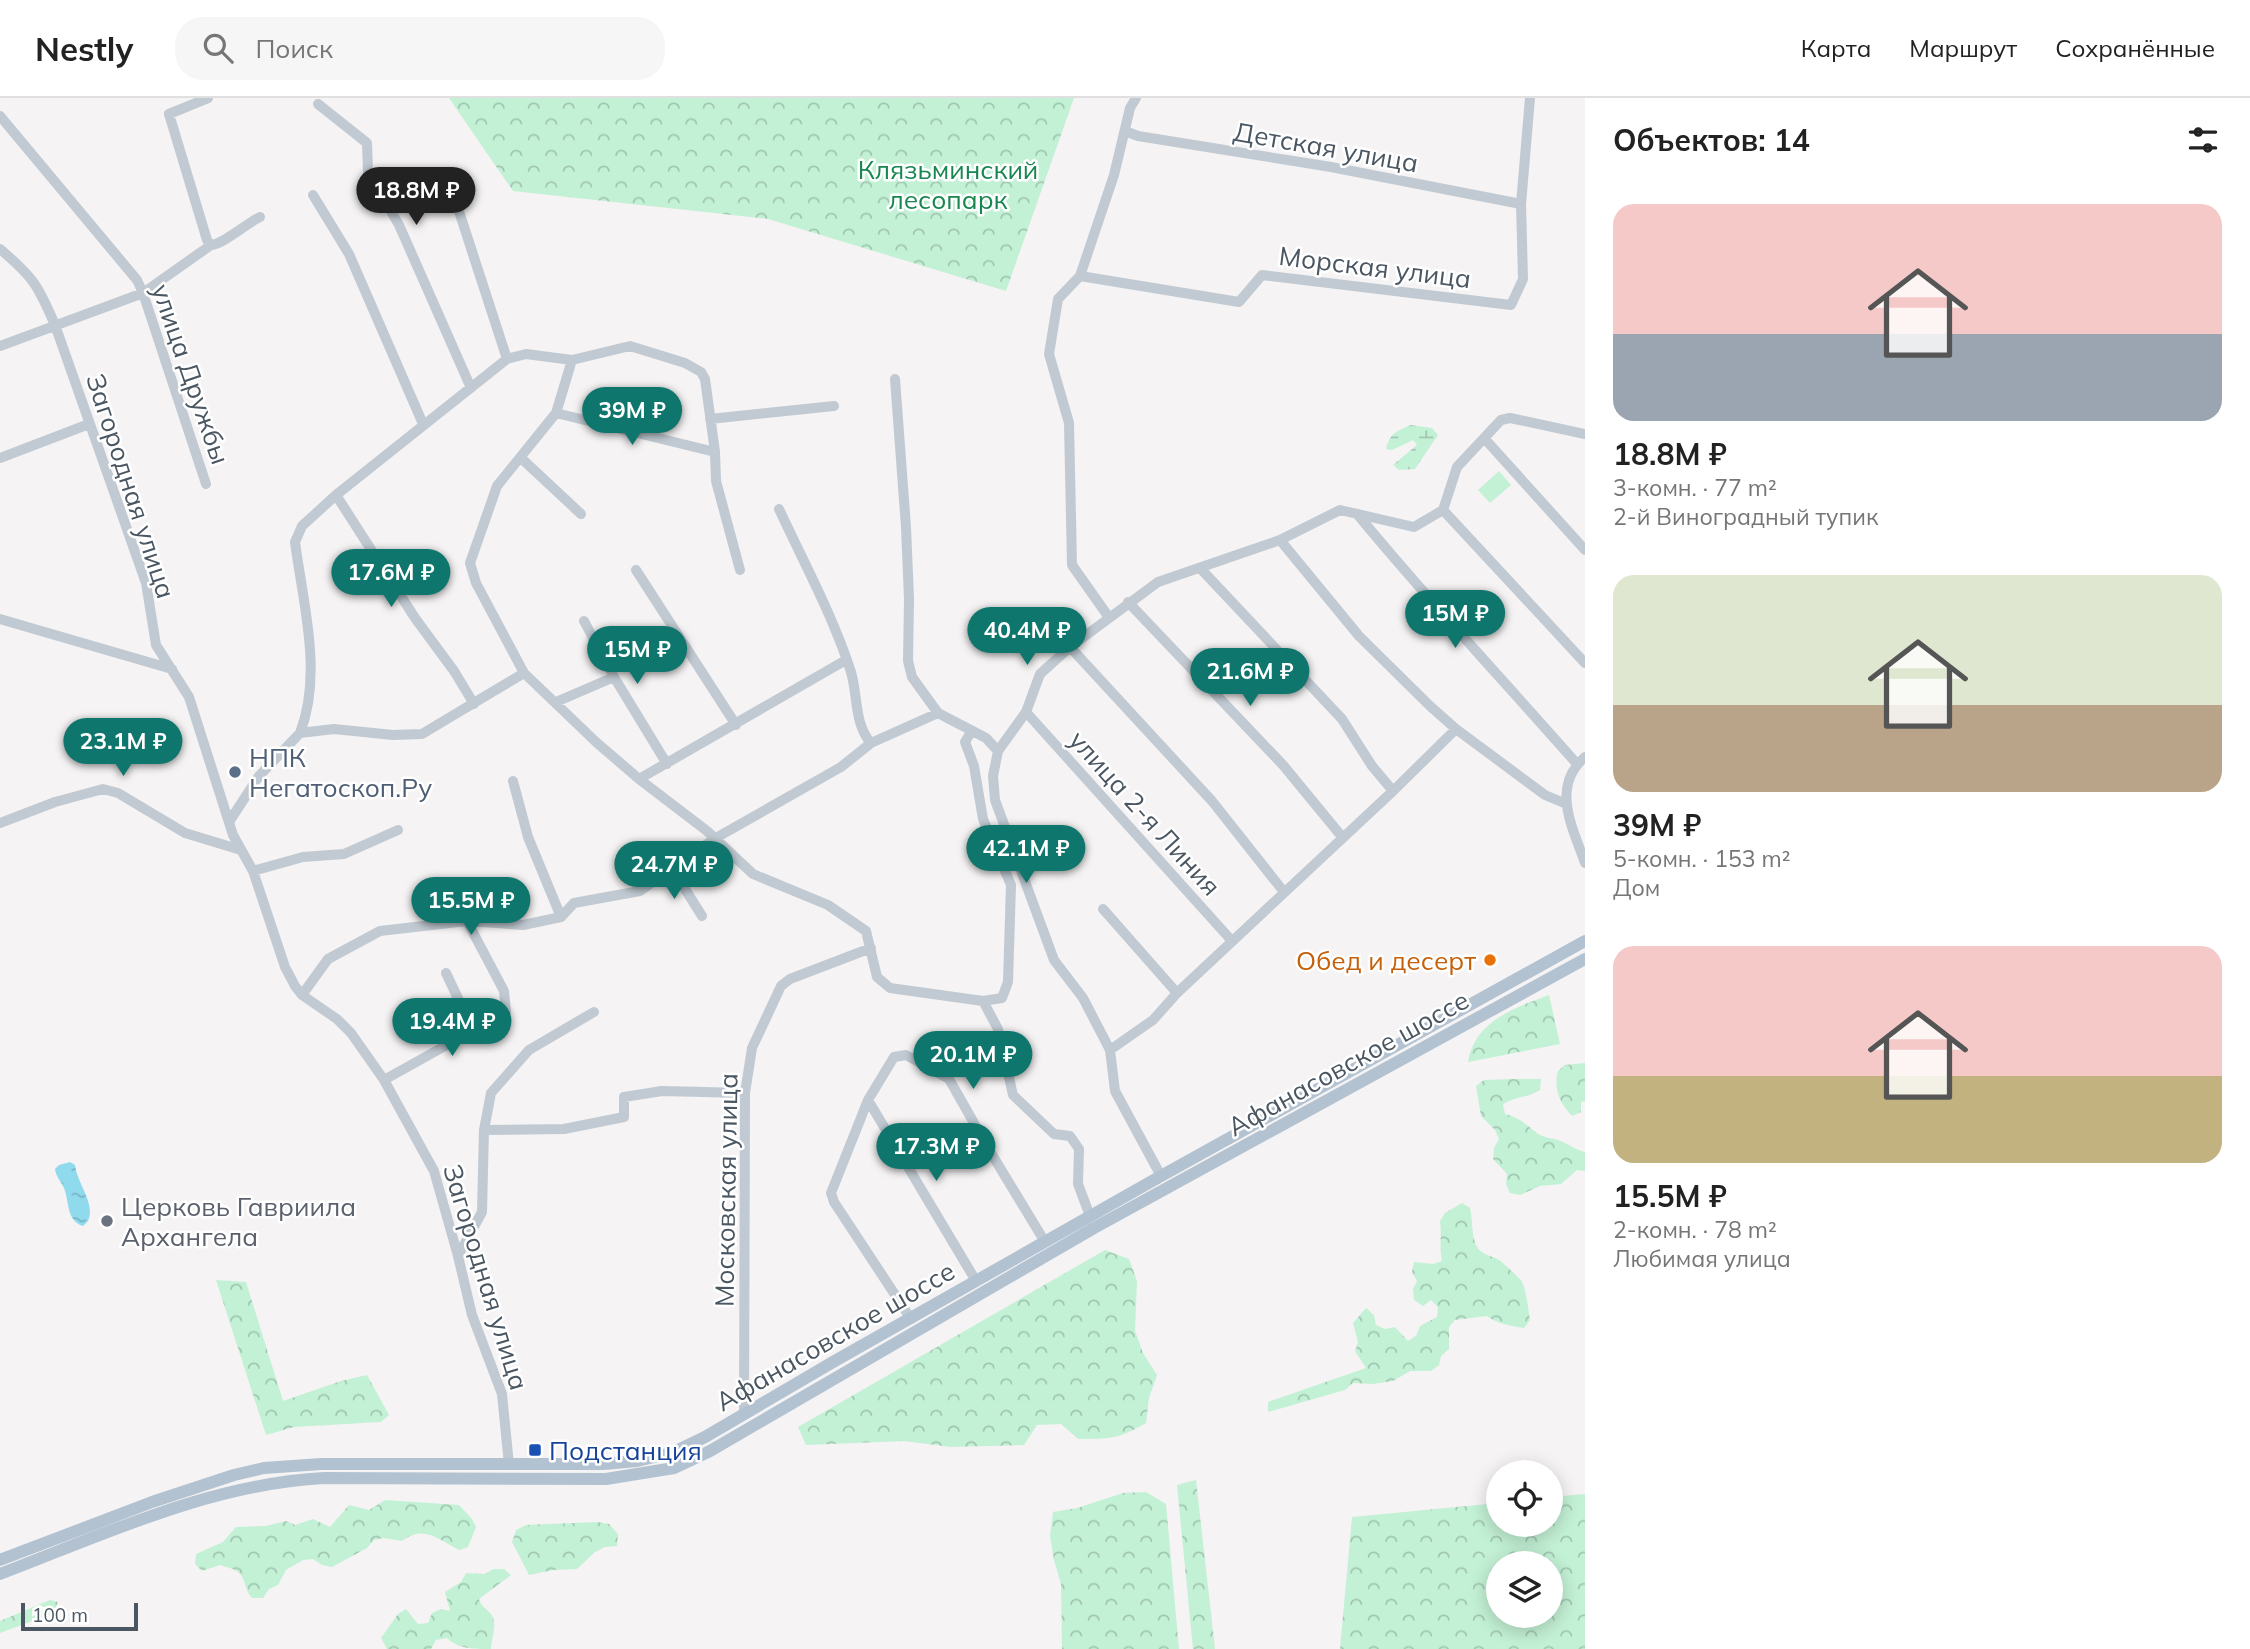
<!DOCTYPE html>
<html lang="ru">
<meta charset="utf-8">
<style>
:root{--surface:#fff;--page:#f6f6f6;--text:#222;--muted:#767676;--line:#e0e0e0;--accent:#0f766e}
body{margin:0;font-family:Mulish,sans-serif;background:var(--page);color:var(--text);height:100vh;display:flex;flex-direction:column;font-size:26px;white-space:nowrap}
*{box-sizing:border-box;margin:0}
p{font-size:23px;color:var(--muted)}
.icon{flex:none;width:38px;height:38px;fill:none;stroke:currentColor;stroke-width:2;stroke-linecap:round;stroke-linejoin:round}
.map{position:relative;flex:1;overflow:hidden}
.panel{display:flex;flex-direction:column;background:var(--surface);width:665px}
.panel>*{flex:none}
.fabs{position:absolute;left:1486px;top:1362px;display:grid;gap:14px}
.fabs a{display:grid;place-items:center;width:77px;height:77px;border-radius:50%;background:var(--surface);box-shadow:0 4px 18px #0003;font-size:35px}
.scale{position:absolute;left:21px;bottom:18px;width:117px;box-sizing:border-box;padding-left:7px;border:4px solid #4a5661;border-top:0;font-size:19px;line-height:24px;white-space:nowrap;color:#4a5661;-webkit-text-stroke:5px #fff;paint-order:stroke}
.price{position:absolute;translate:-50% -60px;padding:0 16px;border-radius:24px;background:var(--accent);color:#fff;font-size:23px;line-height:46px;filter:drop-shadow(0 2px 4px #0008)}
.price::after{content:'';position:absolute;left:50%;top:42px;width:21px;height:16px;margin-left:-10px;background:inherit;clip-path:polygon(0 0,100% 0,50% 100%)}
.price.selected{background:#222;color:#fff}
ul{padding:0;list-style:none}
li{display:grid;align-content:center;gap:14px;height:371px;padding:0 28px}
li span{display:grid;place-items:center;height:217px;border-radius:21px;color:#555}
li>.icon{margin-inline-start:auto}
span .icon{width:126px;height:126px;fill:#fffc;stroke-width:1}
li b{font-size:30px}
h2{display:flex;justify-content:space-between;align-items:center;height:84px;padding:0 28px;font-size:30px}
header{display:flex;align-items:center;gap:42px;box-sizing:border-box;height:98px;padding:0 35px;background:var(--surface);border-bottom:2px solid var(--line)}
header strong{font-size:33px}
nav{display:flex;gap:38px;margin-inline-start:auto;font-size:24px}
.search{width:490px;height:63px;background:var(--page);display:flex;align-items:center;gap:18px;box-sizing:border-box;padding:0 24px;border-radius:28px;color:var(--muted);font-size:26px}
main{display:flex;flex:1;min-height:0}
.map>svg:first-child{display:block}
.forest{fill:url(#forest-crowns);fill-rule:evenodd}
.wetland{fill:url(#wetland-marsh)}
.pitch{fill:#c3f1d5}
.water{fill:url(#water-ripples)}
.lines{fill:none;stroke-linecap:round;stroke-linejoin:round}
.minor{stroke:#c1cad2;stroke-width:10}
.major{stroke:#b3c2d1;stroke-width:12}
.service-dot{fill:#5c6f8a;stroke:#fff;stroke-width:2.5}
.food-dot{fill:#e8710a;stroke:#fff;stroke-width:2.5}
.worship-dot{fill:#6b7280;stroke:#fff;stroke-width:2.5}
.transit-dot{fill:#1a4fb4;stroke:#fff;stroke-width:2.5}
.labels{text-anchor:middle;dominant-baseline:central;stroke-width:5;stroke-linejoin:round;paint-order:stroke}
.street-label{font-size:26px;fill:#4a5661;stroke:#fff}
.park-label{font-size:26px;fill:#17864f;stroke:#fff}
.service-label{font-size:26px;fill:#4e5e75;stroke:#fff;text-anchor:start}
.food-label{font-size:26px;fill:#c56008;stroke:#fff;text-anchor:end}
.worship-label{font-size:26px;fill:#5b616d;stroke:#fff;text-anchor:start}
.transit-label{font-size:26px;fill:#164399;stroke:#fff;text-anchor:start}
</style>
<header>
<strong>Nestly</strong>
<div class="search"><svg class="icon" aria-label="search" viewBox="0 0 24 24"><circle cx="10" cy="10" r="6"/><path d="M15 15l6 6"/></svg>Поиск</div>
<nav><a>Карта</a><a>Маршрут</a><a>Сохранённые</a></nav>
</header>
<main>
<div class="map">
<svg width="1585" height="1551" viewBox="0 0 1585 1551">
<defs>
<pattern id="forest-crowns" width="20" height="18" patternUnits="userSpaceOnUse" patternTransform="scale(1.75)"><rect width="20" height="18" fill="#c3f1d5"/><path d="M2 6a3 3 0 1 1 6 0M12 15a3 3 0 1 1 6 0" fill="none" stroke="#a0c6b0"/></pattern>
<pattern id="wetland-marsh" width="20" height="14" patternUnits="userSpaceOnUse" patternTransform="scale(1.75)"><rect width="20" height="14" fill="#c3f1d5"/><path d="M1 5h8M5 5V1M11 12h8M15 12V8" fill="none" stroke="#a0c6b0"/></pattern>
<pattern id="water-ripples" width="26" height="14" patternUnits="userSpaceOnUse" patternTransform="scale(1.75)"><rect width="26" height="14" fill="#90daee"/><path d="M2 4q2-2 4 0t4 0M15 11q2-2 4 0t4 0" fill="none" stroke="#78b4c4"/></pattern>
</defs>
<rect width="100%" height="100%" fill="#f5f3f3"/>
<path class="forest" d="M 449,0 L 1074,0 L 1006,193 L 768,121 L 513,93 Z
M 1549,897 L 1560,946 L 1468,964 C 1475,923 1514,910 1549,897 Z
M 1585,965 L 1585,1003 L 1581,1004 L 1581,1014 L 1572,1018 C 1560,1005 1553,991 1558,973 L 1565,967 Z
M 1512,981 L 1541,981 L 1540,992 C 1529,999 1515,999 1503,1006 L 1505,1016 C 1521,1020 1526,1027 1538,1036 C 1546,1041 1557,1040 1565,1045 C 1573,1049 1576,1052 1585,1054 L 1585,1073 L 1577,1072 L 1561,1086 L 1540,1088 L 1520,1097 L 1510,1095 L 1506,1086 L 1507,1076 L 1493,1061 L 1494,1050 L 1499,1041 L 1495,1032 L 1481,1018 L 1476,988 L 1484,982 Z
M 1462,1105 L 1470,1110 C 1473,1122 1471,1135 1476,1147 C 1480,1157 1491,1157 1499,1162 C 1501,1163 1521,1181 1522,1184 C 1527,1195 1528,1210 1530,1222 L 1524,1230 C 1512,1228 1497,1226 1487,1218 L 1455,1222 L 1449,1229 L 1449,1251 L 1441,1258 L 1439,1267 L 1431,1273 L 1410,1273 L 1393,1283 L 1373,1286 L 1353,1285 L 1345,1292 L 1268,1314 L 1268,1304 L 1366,1270 L 1355,1253 L 1358,1244 L 1353,1225 L 1366,1210 L 1374,1217 L 1376,1227 L 1385,1231 L 1395,1229 L 1408,1243 L 1416,1238 L 1420,1228 L 1437,1219 L 1438,1209 L 1431,1202 L 1423,1208 L 1414,1202 L 1413,1191 L 1417,1183 L 1412,1174 L 1414,1164 L 1433,1166 L 1442,1163 C 1439,1150 1442,1137 1440,1123 L 1445,1115 Z
M 1105,1152 L 1129,1161 L 1137,1183 L 1135,1233 L 1143,1255 L 1157,1277 L 1149,1300 L 1146,1325 C 1119,1341 1109,1341 1078,1341 L 1061,1326 L 1037,1327 L 1024,1347 L 951,1349 L 904,1343 L 806,1347 L 798,1329 Z
M 216,1182 L 246,1184 L 283,1303 L 341,1283 L 367,1277 L 389,1317 L 381,1324 L 294,1329 L 266,1337 Z
M 1196,1382 L 1215,1551 L 1193,1551 L 1177,1387 Z
M 1146,1394 L 1166,1406 L 1179,1551 L 1062,1551 L 1061,1486 L 1054,1462 L 1050,1438 L 1053,1414 L 1077,1410 L 1123,1395 Z
M 1585,1396 L 1585,1551 L 1340,1551 L 1352,1419 L 1498,1405 L 1498,1426 L 1550,1426 L 1551,1399 ZM 1498,1465 L 1550,1465 L 1550,1517 L 1498,1517 Z
M 385,1402 L 459,1407 L 472,1421 L 476,1429 L 468,1449 L 459,1452 C 439,1442 424,1426 402,1443 L 383,1440 L 374,1442 L 367,1450 L 332,1469 L 322,1467 L 313,1461 L 303,1462 L 286,1472 L 278,1487 L 269,1491 L 263,1500 L 252,1500 C 244,1492 246,1480 238,1474 C 233,1470 225,1469 220,1467 L 202,1473 L 195,1466 L 196,1456 L 223,1444 L 236,1429 L 266,1428 L 286,1423 L 295,1427 L 313,1421 L 330,1429 L 349,1407 L 369,1412 Z
M 598,1424 L 609,1426 L 618,1436 L 617,1448 L 605,1449 L 595,1454 L 577,1471 L 553,1472 L 529,1477 L 512,1444 L 516,1432 L 526,1427 Z
M 493,1471 L 504,1471 L 511,1477 L 479,1501 C 482,1510 485,1509 490,1515 C 499,1525 491,1540 491,1551 C 474,1551 458,1551 447,1540 L 436,1542 L 431,1551 L 387,1551 L 381,1540 L 398,1516 L 406,1511 L 418,1526 L 428,1525 L 432,1515 L 441,1511 L 450,1513 L 445,1494 L 461,1484 L 466,1475 L 485,1476 Z
M 50,1502 L 58,1504 L 54,1515 L 0,1535 L 0,1523 Z"/>
<path class="wetland" d="M 1411,327 L 1432,330 L 1438,337 L 1415,371 L 1399,372 L 1393,367 L 1417,347 L 1413,342 L 1392,352 L 1386,351 C 1390,335 1397,333 1411,327 Z"/>
<path class="pitch" d="M 1499,373 L 1511,387 L 1490,405 L 1478,392 Z"/>
<path class="water" d="M 70,1064 L 75,1067 C 77,1085 96,1106 88,1123 L 83,1128 C 67,1123 69,1105 65,1093 C 63,1085 56,1080 55,1071 L 59,1067 Z"/>
<g class="lines">
<path class="minor" d="M 208,0 L 169,16 L 207,142 L 211,147 C 222,147 247,125 260,119
M 318,6 L 367,45 L 368,74 L 399,127 L 471,290
M 0,18 L 137,182 L 143,195 L 206,386
M 1125,33 L 1138,38 L 1331,69 L 1521,106
M 313,97 L 349,156 L 423,326
M 455,101 L 507,261
M 0,151 C 33,179 38,187 55,227 L 146,485 L 156,547 L 189,599 L 233,737 L 253,773 L 285,869 L 295,888 L 302,897 L 337,921 L 351,935 L 384,982 L 434,1073 L 458,1158 L 472,1217 L 502,1296 L 509,1367
M 1080,178 L 1239,204 L 1262,177 L 1511,207 L 1523,181 L 1521,106 L 1530,0
M 0,248 L 143,195 L 211,147
M 572,262 L 556,315 L 497,388 L 470,465 L 476,485 L 524,575 L 596,644 L 639,681 L 707,733 L 753,776 L 828,807 L 866,833 L 877,879 L 890,890 L 983,903 L 1002,900 L 1008,884 L 1011,787 L 983,721 L 974,668 L 965,644 L 971,634
M 895,281 L 906,429 L 909,501 L 908,563 L 912,579 L 938,615 L 986,640 L 998,653
M 556,315 L 715,354
M 710,321 L 834,308
M 1484,340 L 1585,452
M 0,360 L 89,326
M 521,360 L 581,416
M 336,397 L 415,520 L 454,573 L 474,606
M 779,411 C 804,465 833,518 851,574 C 858,598 854,626 871,645
M 1443,412 L 1585,565
M 1358,417 C 1428,502 1504,583 1577,666
M 1280,442 L 1359,538 L 1430,608 L 1456,631 L 1545,697 L 1564,705
M 1200,470 L 1342,621 L 1372,668 L 1393,693
M 636,472 L 736,627
M 1128,504 L 1283,667 L 1343,740
M 1108,518 L 1072,467 L 1069,325 L 1049,256 L 1058,201 L 1080,178 L 1114,77 L 1130,10 L 1136,0
M 0,521 L 172,571
M 584,523 L 614,579 L 667,666
M 1070,549 L 1212,703 L 1284,794
M 556,604 L 614,579
M 1026,614 L 1232,843
M 300,635 C 323,575 303,506 295,444 L 302,428 L 336,397 L 507,261 L 526,256 L 572,262 L 630,248 L 685,265 L 701,274 L 705,281 L 715,354 L 716,383 L 740,472
M 1585,659 C 1550,689 1573,730 1585,765
M 639,681 L 846,562
M 513,683 L 528,739 L 561,819
M 229,724 L 259,678 L 300,635 L 334,631 L 393,637 L 422,636 L 524,575
M 0,725 L 55,704 L 103,691 L 118,695 L 185,735 L 241,752
M 673,772 L 702,818
M 253,773 L 303,759 L 344,756 L 398,732
M 1103,811 L 1177,895
M 446,875 L 473,932
M 302,897 L 328,861 L 380,833 L 467,823 L 523,827 L 561,819 L 574,805 L 640,793 L 714,741 L 841,669 L 871,645 L 938,615
M 983,903 L 998,931 L 1013,997 L 1054,1036 L 1070,1038 L 1079,1051 L 1078,1086 L 1090,1118
M 1110,952 L 1153,922 L 1177,895 L 1393,693 L 1456,631
M 384,982 L 506,914 L 504,893 L 467,823
M 868,1002 L 976,1183
M 484,1032 L 564,1031 L 624,1019 L 624,999 L 662,993 L 745,995
M 1161,1078 L 1115,993 L 1110,952 L 1083,900 L 1054,862 L 995,702 L 993,678 L 998,653 L 1026,614 L 1040,576 L 1070,549 L 1158,484 L 1280,442 L 1340,412 L 1414,429 L 1443,412 L 1457,369 L 1501,322 L 1510,320 L 1585,336
M 458,1158 L 482,1114 L 484,1032 L 491,995 L 529,952 L 594,914
M 911,1221 L 834,1104 L 831,1095 L 868,1002 L 894,959 L 906,957 L 949,981 L 991,1055 L 1045,1144
M 744,1317 L 745,995 L 752,950 L 781,888 L 790,881 L 871,850"/>
<path class="major" d="M 0,1462 L 152,1404 L 234,1377 L 264,1370 L 321,1366 L 604,1366 L 637,1363 L 672,1355 L 705,1339 L 833,1264 L 1161,1078 L 1585,843
M 0,1476 C 105,1436 210,1386 324,1380 L 606,1381 L 674,1370 L 710,1353 L 1094,1130 L 1585,861"/>
</g>
<circle class="service-dot" cx="235" cy="674" r="7"/>
<circle class="food-dot" cx="1490" cy="862" r="7"/>
<circle class="worship-dot" cx="107" cy="1123" r="7"/>
<rect class="transit-dot" x="528" y="1345" width="14" height="14" rx="3.5"/>
<g class="labels">
<g class="street-label">
<text transform="translate(1326 49) rotate(10)">Детская улица</text>
<text transform="translate(1375 169) rotate(7)">Морская улица</text>
<text transform="translate(191 276) rotate(71)">улица Дружбы</text>
<text transform="translate(131 388) rotate(72)">Загородная улица</text>
<text transform="translate(1145 715) rotate(48)">улица 2-я Линия</text>
<text transform="translate(1348 965) rotate(-29)">Афанасовское шоссе</text>
<text transform="translate(726 1092) rotate(-89)">Московская улица</text>
<text transform="translate(486 1179) rotate(73)">Загородная улица</text>
<text transform="translate(835 1238) rotate(-30)">Афанасовское шоссе</text>
</g>
<g class="park-label">
<text x="948" y="71">Клязьминский<tspan x="948" dy="30">лесопарк</tspan></text>
</g>
<g class="service-label">
<text x="249" y="659">НПК<tspan x="249" dy="30">Негатоскоп.Ру</tspan></text>
</g>
<g class="food-label">
<text x="1476" y="862">Обед и десерт</text>
</g>
<g class="worship-label">
<text x="121" y="1108">Церковь Гавриила<tspan x="121" dy="30">Архангела</tspan></text>
</g>
<g class="transit-label">
<text x="549" y="1352">Подстанция</text>
</g>
</g>
</svg>
<div class="fabs">
<a><svg class="icon" aria-label="locate" viewBox="0 0 24 24"><circle cx="12" cy="12" r="6"/><path d="M12 2v4M12 18v4M2 12h4M18 12h4"/></svg></a>
<a><svg class="icon" aria-label="layers" viewBox="0 0 24 24"><path d="M12 4l9 5-9 5-9-5zM3 14l9 5 9-5"/></svg></a>
</div>
<div class="scale">100 m</div>
<b class="price selected" style="left:416px;top:129px">18.8M ₽</b>
<b class="price" style="left:632px;top:349px">39M ₽</b>
<b class="price" style="left:391px;top:511px">17.6M ₽</b>
<b class="price" style="left:1455px;top:552px">15M ₽</b>
<b class="price" style="left:1027px;top:569px">40.4M ₽</b>
<b class="price" style="left:637px;top:588px">15M ₽</b>
<b class="price" style="left:1250px;top:610px">21.6M ₽</b>
<b class="price" style="left:123px;top:680px">23.1M ₽</b>
<b class="price" style="left:1026px;top:787px">42.1M ₽</b>
<b class="price" style="left:674px;top:803px">24.7M ₽</b>
<b class="price" style="left:471px;top:839px">15.5M ₽</b>
<b class="price" style="left:452px;top:960px">19.4M ₽</b>
<b class="price" style="left:973px;top:993px">20.1M ₽</b>
<b class="price" style="left:936px;top:1085px">17.3M ₽</b>
</div>
<section class="panel">
<h2>Объектов: 14<svg class="icon" aria-label="filters" viewBox="0 0 24 24"><path d="M4 7h16M4 17h16"/><circle cx="9" cy="7" r="2"/><circle cx="15" cy="17" r="2"/></svg></h2>
<ul>
<li><span style="background:linear-gradient(#f6c9c9 60%,#9aa5b1 0)"><svg class="icon" aria-label="home" viewBox="0 0 24 24"><path d="M3 11l9-7 9 7M6 9v11h12V9"/></svg></span><div><b>18.8M ₽</b><p>3-комн. · 77 m²</p><p>2-й Виноградный тупик</p></div></li>
<li><span style="background:linear-gradient(#dfe7d0 60%,#b9a48a 0)"><svg class="icon" aria-label="home" viewBox="0 0 24 24"><path d="M3 11l9-7 9 7M6 9v11h12V9"/></svg></span><div><b>39M ₽</b><p>5-комн. · 153 m²</p><p>Дом</p></div></li>
<li><span style="background:linear-gradient(#f6c9c9 60%,#c2b280 0)"><svg class="icon" aria-label="home" viewBox="0 0 24 24"><path d="M3 11l9-7 9 7M6 9v11h12V9"/></svg></span><div><b>15.5M ₽</b><p>2-комн. · 78 m²</p><p>Любимая улица</p></div></li>
</ul>
</section>
</main>
